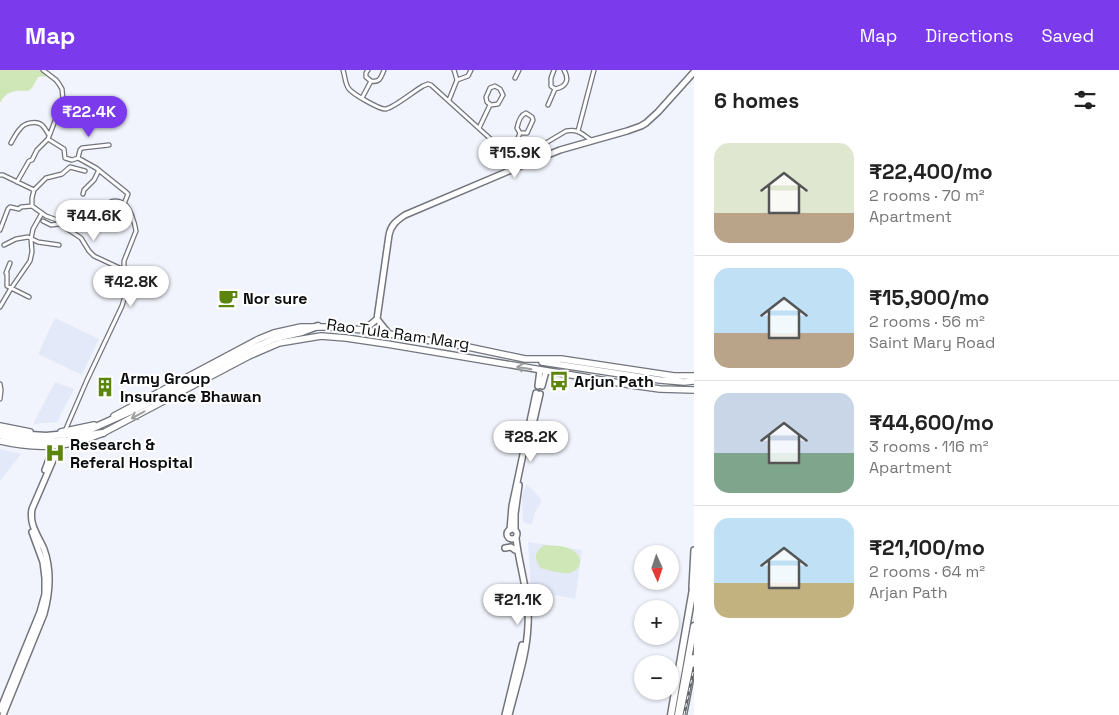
<!DOCTYPE html>
<meta charset="utf-8">
<style>
:root{--surface:#fff;--page:#f6f6f6;--text:#222;--muted:#767676;--line:#e0e0e0;--accent:#7c3aed}
body{margin:0;font-family:"Space Grotesk",sans-serif;background:var(--page);color:var(--text);height:100vh;display:flex;flex-direction:column;font-size:19px;white-space:nowrap}
*{box-sizing:border-box;margin:0}
p{font-size:16px;color:var(--muted)}
.icon{flex:none;width:28px;height:28px;fill:none;stroke:currentColor;stroke-width:2;stroke-linecap:round;stroke-linejoin:round}
.map{position:relative;flex:1;overflow:hidden}
.details{display:flex;flex-direction:column;background:var(--surface);width:425px}
.details>*{flex:none}
.needle{width:32px;rotate:177deg}
.controls{position:absolute;left:634px;top:475px;display:grid;gap:10px}
.controls a{display:grid;place-items:center;width:45px;height:45px;border-radius:50%;background:var(--surface);box-shadow:0 1px 4px #0004;font-size:25px}
.price{position:absolute;translate:-50% -42px;padding:0 11px;border-radius:18px;background:#fff;color:#222;font-size:16px;line-height:32px;filter:drop-shadow(0 1px 2px #0008)}
.price::after{content:'';position:absolute;left:50%;top:30px;width:15px;height:11px;margin-left:-8px;background:inherit;clip-path:polygon(0 0,100% 0,50% 100%)}
.price.current{background:var(--accent);color:#fff}
ul{padding:0;list-style:none}
li{display:flex;align-items:center;gap:15px;height:125px;padding:0 20px}
li+li{border-top:1px solid var(--line)}
li span{display:grid;place-items:center;flex:none;width:140px;height:100px;border-radius:15px;color:#555}
li>.icon{margin-inline-start:auto}
span .icon{width:60px;height:60px;fill:#fffc;stroke-width:1}
li b{font-size:21px}
h2{display:flex;justify-content:space-between;align-items:center;height:60px;padding:0 20px;font-size:21px}
header{display:flex;align-items:center;gap:30px;box-sizing:border-box;height:70px;padding:0 25px;background:var(--accent);color:#fff}
header strong{font-size:24px}
nav{display:flex;gap:28px;margin-inline-start:auto;font-size:18px}
main{display:flex;flex:1;min-height:0}
.map>svg:first-child{display:block}
.built{fill:#e3e9f8}
.green{fill:#cfe6b6}
.lines{fill:none;stroke-linecap:round;stroke-linejoin:round}
.street-casing{stroke:#72757c;stroke-width:5.5}
.secondary-casing{stroke:#72757c;stroke-width:8}
.primary-casing{stroke:#72757c;stroke-width:8}
.highway-casing{stroke:#72757c;stroke-width:9}
.street{stroke:#fff;stroke-width:3}
.secondary{stroke:#fff;stroke-width:5}
.primary{stroke:#fff;stroke-width:5.5}
.highway{stroke:#fff;stroke-width:6}
.rail-casing{stroke:#636569;stroke-width:3}
.rail{stroke:#fff;stroke-width:1;stroke-dasharray:4;stroke-linecap:butt}
.oneway{stroke:#9d9e9f}
.labels{text-anchor:middle;dominant-baseline:central;stroke-width:4;stroke-linejoin:round;paint-order:stroke}
.poi-label{font-size:16px;font-weight:bold;fill:#0b0c0e;stroke:#fff;text-anchor:start}
.street-label{font-size:16px;fill:#0b0c0e;stroke:#fff}
</style>
<header>
<strong>Map</strong>
<nav><a>Map</a><a>Directions</a><a>Saved</a></nav>
</header>
<main>
<div class="map">
<svg width="694" height="645" viewBox="0 0 694 645">
<rect width="100%" height="100%" fill="#f1f4fc"/>
<path class="built" d="M 55,248 L 99,269 L 82,305 L 38,284 Z
M 55,312 L 74,319 L 57,352 L 33,354 Z
M 0,379 L 21,384 L 0,411 Z
M 527,414 L 542,430 L 534,445 L 532,455 L 523,452 L 522,428 L 524,420 Z
M 528,472 L 582,480 L 575,529 L 531,520 Z"/>
<path class="green" d="M 0,0 L 42,0 L 49,6 L 38,7 L 32,18 L 28,21 C 15,20 6,21 0,33 Z
M 544,475 C 553,476 565,475 572,480 C 584,486 582,501 569,503 C 562,504 547,500 541,498 C 533,488 535,482 544,475 Z"/>
<g class="lines">
<defs>
<path id="street" d="M 343,0 C 345,6 345,14 349,19 C 353,24 380,40 386,39 C 395,37 414,21 423,16 L 428,14 L 431,15 L 505,82 L 516,87 L 524,86 L 566,61 C 579,59 582,64 591,70
M 368,0 L 366,3 L 366,7 L 371,11
M 454,0 L 457,10 L 468,6 L 471,0
M 554,0 L 551,8 L 551,16 L 555,19 C 566,17 570,10 564,0
M 515,8 L 519,0
M 371,11 C 380,13 381,7 384,0
M 495,16 L 500,19 L 503,25 L 498,34 L 491,35 L 487,32 L 486,27 L 490,18 Z
M 362,28 L 371,11
M 449,30 L 457,10
M 548,35 L 555,19
M 526,43 L 532,47 L 533,50 L 527,63 L 520,63 L 517,58 C 518,53 520,45 526,43 Z
M 479,58 L 490,35
M 578,61 L 594,0
M 48,69 L 64,79 L 65,88 L 72,90 L 78,88
M 11,73 C 14,68 16,63 20,59 C 24,53 36,50 42,55 C 45,58 47,62 49,65
M 109,75 L 82,78 L 80,80 L 78,88 L 96,98 L 126,122 L 128,124 L 124,134
M 511,85 L 520,63
M 85,101 L 70,97 L 62,104 L 46,108 L 34,120 L 32,128 L 32,136 L 46,146 L 57,150 L 58,153 L 81,168 L 89,181 L 94,186 L 124,200
M 0,105 L 3,105 L 34,120
M 17,112 L 29,91 L 32,90 L 37,80 L 48,69 L 63,30 L 62,19 L 59,14 L 56,10 L 43,0
M 83,124 L 84,120 L 94,110 L 99,100
M 57,150 C 64,139 80,146 91,143 C 95,142 99,142 102,139 C 109,133 112,128 123,133 C 130,136 135,154 136,161 L 124,191 L 124,197 L 126,208 L 127,219 L 122,236 L 87,310 L 65,361
M 43,151 L 51,155 L 59,154
M 0,160 L 8,139 L 10,137 L 19,139 L 21,137 L 32,136
M 4,175 L 16,169 L 28,167 L 38,172 L 59,175
M 10,193 L 6,203 L 7,203 L 7,216 L 29,227
M 0,237 L 10,220 L 30,191 L 32,182 L 31,169 L 33,159 L 42,143
M 0,314 L 1,320 L 0,329"/>
<path id="secondary" d="M 377,249 L 389,264
M 364,260 L 377,249 L 389,165 C 391,155 396,151 405,145 L 523,95 L 560,80 L 627,61 L 641,56 L 646,53 L 658,42 L 694,2
M 538,316 L 540,300
M 542,316 L 546,301
M 531,363 L 540,324
M 55,387 L 61,375
M 45,400 L 50,387
M507 464a5 5 0 1 1 10 0a5 5 0 1 1-10 0Z
M 510,460 L 512,436 L 536,323
M 515,460 L 515,444 L 519,415
M 505,478 L 511,477 L 515,480
M 692,518 L 694,480
M 0,640 L 40,542 L 45,524 L 45,508 L 43,492 L 32,462
M 3,645 L 44,544 C 50,522 52,501 44,479 C 38,465 29,455 32,439 L 54,388
M 505,645 L 522,575
M 509,645 C 516,616 527,585 528,555 C 530,527 519,496 516,468"/>
<path id="primary" d="M 542,292 L 660,310 L 684,312 L 694,311
M 114,346 L 259,269 L 274,263 L 301,257 L 329,257 L 364,260 L 414,268 L 468,277 L 525,289 L 561,289 L 674,306 L 694,306
M 0,356 L 30,362
M 61,362 L 94,355
M 0,371 C 25,377 52,378 77,372 C 86,370 95,366 103,363 L 249,286 L 279,273 L 321,266 L 346,268 L 387,274 L 631,315 L 660,319 L 694,320"/>
<path id="highway" d="M 0,360 L 15,364 L 46,366 L 77,363 L 91,359 L 136,339 L 247,281 L 276,268 L 302,262 L 318,256
M 0,365 C 22,372 45,373 68,370 C 79,368 91,364 103,363
M 671,645 L 694,513
M 678,645 L 694,556
M 683,645 L 694,588"/>
</defs>
<use href="#street" class="street-casing"/>
<use href="#secondary" class="secondary-casing"/>
<use href="#primary" class="primary-casing"/>
<use href="#highway" class="highway-casing"/>
<use href="#street" class="street"/>
<use href="#secondary" class="secondary"/>
<use href="#primary" class="primary"/>
<use href="#highway" class="highway"/>
<defs>
<path id="rail" d="M 684,645 L 694,598"/>
</defs>
<use href="#rail" class="rail-casing"/>
<use href="#rail" class="rail"/>
</g>
<defs><path id="oneway-shaft" d="M-6 0H5M1.5-3L5.5 0L1.5 3" fill="none" stroke-width="1.6" stroke-linecap="round" stroke-linejoin="round" transform="scale(1.25)"/></defs>
<g class="oneway">
<use href="#oneway-shaft" transform="translate(524 298) rotate(-170)"/>
<use href="#oneway-shaft" transform="translate(138 345) rotate(152)"/>
</g>
<defs>
<symbol id="cafe-bare" viewBox="-9 -9 18 18"><path d="M-5.5-4.5H6V0H3Q3 3.5 0 3.5H-2.5Q-5.5 3.5-5.5 0ZM3-3.2v2h1.7v-2ZM-6 4.5H4V6H-6Z" fill="#5c850e" stroke="#fff" stroke-width="2.5" paint-order="stroke"/></symbol>
<symbol id="bus-bare" viewBox="-9 -9 18 18"><path d="M-5-6H5V4H4V6H2V4H-2V6H-4V4H-5ZM-3.5-4V0h7V-4ZM-3.5 1.2v1.5H-2V1.2ZM2 1.2v1.5H3.5V1.2Z" fill="#5c850e" stroke="#fff" stroke-width="2.5" paint-order="stroke"/></symbol>
<symbol id="building-bare" viewBox="-9 -9 18 18"><path d="M-4-6H4V6H1V3H-1V6H-4ZM-2.5-4.3h1.7v1.8h-1.7ZM.8-4.3h1.7v1.8H.8ZM-2.5-1h1.7V.8h-1.7ZM.8-1h1.7V.8H.8Z" fill="#5c850e" stroke="#fff" stroke-width="2.5" paint-order="stroke"/></symbol>
<symbol id="hospital-bare" viewBox="-9 -9 18 18"><path d="M-5-5h3v3.5h4V-5h3V5h-3V1.5h-4V5h-3Z" fill="#5c850e" stroke="#fff" stroke-width="2.5" paint-order="stroke"/></symbol>
</defs>
<g fill-rule="evenodd">
<use href="#cafe-bare" x="214" y="214" width="28" height="28"/>
<use href="#bus-bare" x="545" y="297" width="28" height="28"/>
<use href="#building-bare" x="91" y="303" width="28" height="28"/>
<use href="#hospital-bare" x="41" y="369" width="28" height="28"/>
</g>
<g class="labels">
<g class="poi-label">
<text x="243" y="228">Nor sure</text>
<text x="120" y="308">Army Group<tspan x="120" dy="18">Insurance Bhawan</tspan></text>
<text x="574" y="311">Arjun Path</text>
<text x="70" y="374">Research &amp;<tspan x="70" dy="18">Referal Hospital</tspan></text>
</g>
<g class="street-label">
<text transform="translate(398 264) rotate(8)">Rao Tula Ram Marg</text>
</g>
</g>
</svg>
<div class="controls">
<a><svg class="needle" viewBox="-14 -14 28 28"><path d="M0-13l5 13h-10z" fill="#e53935"/><path d="M0 13l5-13h-10z" fill="#767676"/></svg></a>
<a>+</a>
<a>−</a>
</div>
<b class="price current" style="left:89px;top:68px">₹22.4K</b>
<b class="price" style="left:515px;top:109px">₹15.9K</b>
<b class="price" style="left:94px;top:172px">₹44.6K</b>
<b class="price" style="left:131px;top:238px">₹42.8K</b>
<b class="price" style="left:531px;top:393px">₹28.2K</b>
<b class="price" style="left:518px;top:556px">₹21.1K</b>
</div>
<section class="details">
<h2>6 homes<svg class="icon" aria-label="filters" viewBox="0 0 24 24"><path d="M4 7h16M4 17h16"/><circle cx="9" cy="7" r="2"/><circle cx="15" cy="17" r="2"/></svg></h2>
<ul>
<li><span style="background:linear-gradient(#dfe7d0 70%,#b9a48a 0)"><svg class="icon" aria-label="home" viewBox="0 0 24 24"><path d="M3 11l9-7 9 7M6 9v11h12V9"/></svg></span><div><b>₹22,400/mo</b><p>2 rooms · 70 m²</p><p>Apartment</p></div></li>
<li><span style="background:linear-gradient(#bfe0f5 65%,#b9a48a 0)"><svg class="icon" aria-label="home" viewBox="0 0 24 24"><path d="M3 11l9-7 9 7M6 9v11h12V9"/></svg></span><div><b>₹15,900/mo</b><p>2 rooms · 56 m²</p><p>Saint Mary Road</p></div></li>
<li><span style="background:linear-gradient(#c9d6e8 60%,#7fa58c 0)"><svg class="icon" aria-label="home" viewBox="0 0 24 24"><path d="M3 11l9-7 9 7M6 9v11h12V9"/></svg></span><div><b>₹44,600/mo</b><p>3 rooms · 116 m²</p><p>Apartment</p></div></li>
<li><span style="background:linear-gradient(#bfe0f5 65%,#c2b280 0)"><svg class="icon" aria-label="home" viewBox="0 0 24 24"><path d="M3 11l9-7 9 7M6 9v11h12V9"/></svg></span><div><b>₹21,100/mo</b><p>2 rooms · 64 m²</p><p>Arjan Path</p></div></li>
</ul>
</section>
</main>
